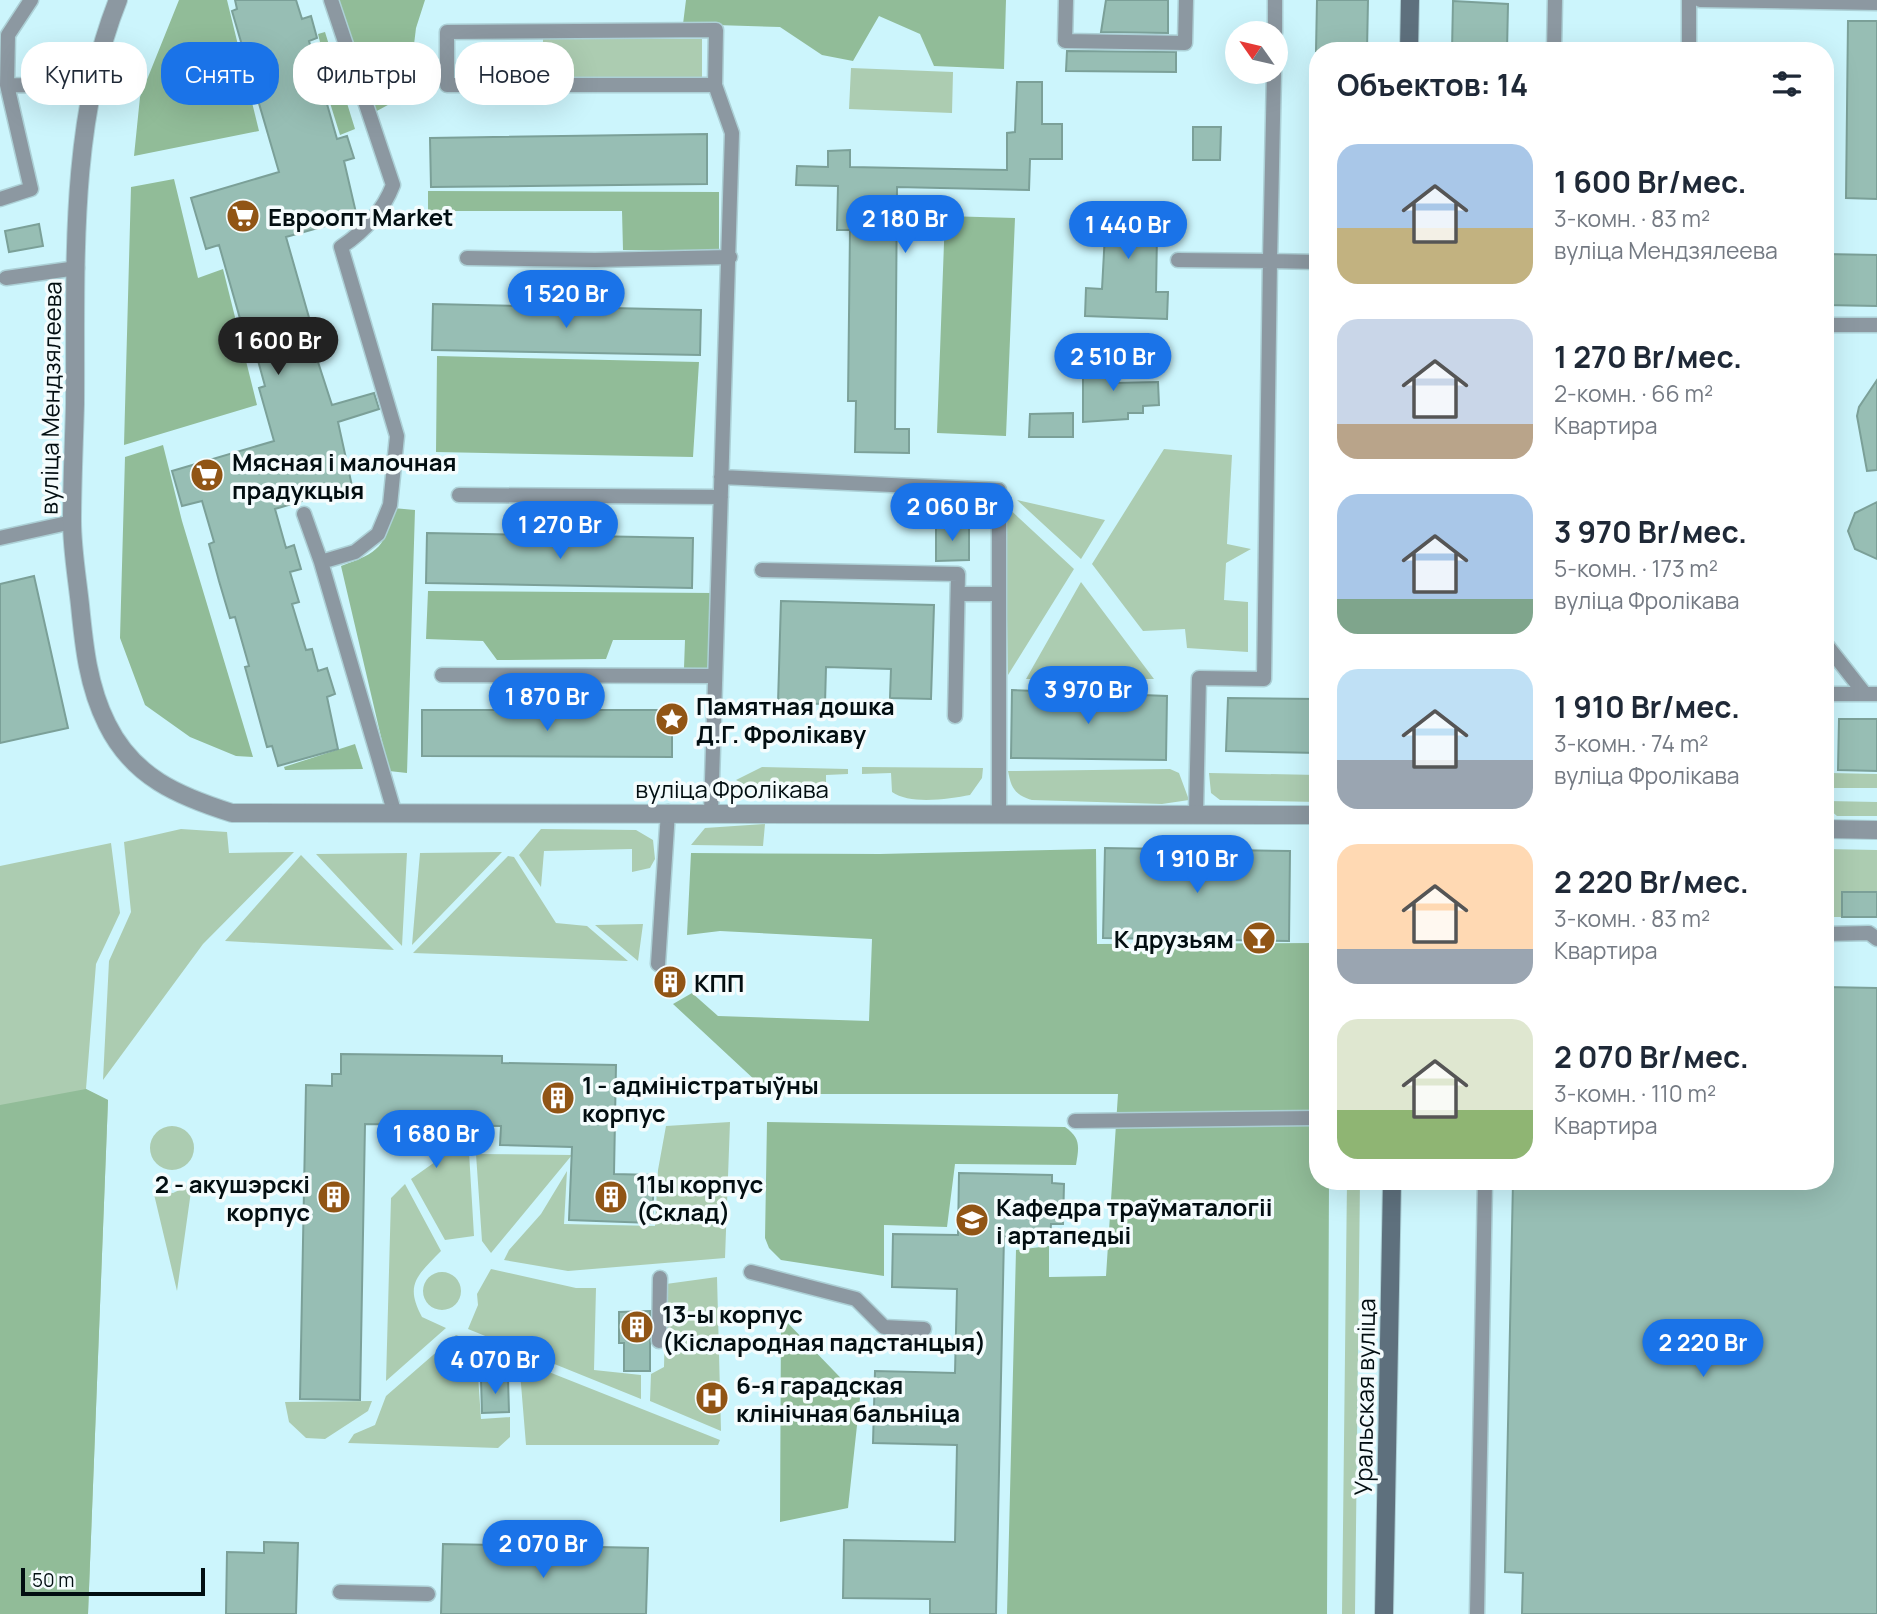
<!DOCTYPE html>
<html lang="ru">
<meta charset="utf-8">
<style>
:root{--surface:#fff;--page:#f6f6f7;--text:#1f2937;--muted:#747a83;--accent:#1a73e8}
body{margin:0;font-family:Manrope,sans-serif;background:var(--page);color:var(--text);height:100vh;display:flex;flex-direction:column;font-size:26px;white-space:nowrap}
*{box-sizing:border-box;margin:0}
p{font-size:23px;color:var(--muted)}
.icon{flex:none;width:38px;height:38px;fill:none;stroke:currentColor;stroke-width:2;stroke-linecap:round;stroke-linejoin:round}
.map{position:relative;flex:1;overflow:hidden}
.sheet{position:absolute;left:1309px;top:42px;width:525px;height:1148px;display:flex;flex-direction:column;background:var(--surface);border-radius:28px;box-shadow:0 7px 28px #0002}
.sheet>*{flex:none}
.hud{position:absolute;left:21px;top:42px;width:665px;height:63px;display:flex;gap:14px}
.needle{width:46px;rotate:304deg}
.controls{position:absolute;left:1225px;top:21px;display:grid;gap:14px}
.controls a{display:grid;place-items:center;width:63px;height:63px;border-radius:50%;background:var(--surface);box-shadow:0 7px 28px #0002;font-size:35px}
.scale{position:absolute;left:21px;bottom:18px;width:184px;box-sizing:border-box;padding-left:7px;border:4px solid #020e11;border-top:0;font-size:19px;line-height:24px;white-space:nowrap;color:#020e11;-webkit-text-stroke:5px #f4fcfd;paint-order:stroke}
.price{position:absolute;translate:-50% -60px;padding:0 16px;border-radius:24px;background:var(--accent);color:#fff;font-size:23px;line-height:46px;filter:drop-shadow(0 2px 4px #0008)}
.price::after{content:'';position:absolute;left:50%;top:42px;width:21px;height:16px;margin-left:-10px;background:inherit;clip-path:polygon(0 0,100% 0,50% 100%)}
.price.on{background:#222;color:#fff}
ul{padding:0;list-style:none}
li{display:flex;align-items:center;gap:21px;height:175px;padding:0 28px}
li span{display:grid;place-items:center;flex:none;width:196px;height:140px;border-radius:21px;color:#555}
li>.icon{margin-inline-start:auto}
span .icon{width:84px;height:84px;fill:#fffc;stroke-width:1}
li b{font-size:30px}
h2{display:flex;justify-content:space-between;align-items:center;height:84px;padding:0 28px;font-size:30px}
.pill{padding:0 24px;border-radius:28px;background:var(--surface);box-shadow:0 7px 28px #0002;font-size:24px;line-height:63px}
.pill.on{background:var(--accent);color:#fff}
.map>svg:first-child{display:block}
.green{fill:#acccb1}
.forest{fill:#91bc98}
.building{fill:#97beb4;stroke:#7ba098;stroke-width:2}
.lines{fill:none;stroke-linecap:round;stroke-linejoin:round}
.lane-casing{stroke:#acd0d6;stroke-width:17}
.street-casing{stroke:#acd0d6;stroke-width:20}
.secondary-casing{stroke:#acd0d6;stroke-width:20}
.lane{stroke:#8c98a1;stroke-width:14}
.street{stroke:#8c98a1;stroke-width:18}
.secondary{stroke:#5e707d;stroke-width:18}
.labels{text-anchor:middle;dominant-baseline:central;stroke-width:7;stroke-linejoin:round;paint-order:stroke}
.poi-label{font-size:24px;font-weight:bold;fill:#020e11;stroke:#f4fcfd;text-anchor:start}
.street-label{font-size:24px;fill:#020e11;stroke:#f4fcfd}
</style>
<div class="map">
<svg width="1877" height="1614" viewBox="0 0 1877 1614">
<rect width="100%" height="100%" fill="#ccf5fc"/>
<path class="green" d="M 543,39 L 702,39 L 702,78 L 543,78 Z
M 851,68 L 953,72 L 952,113 L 849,109 Z
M 1164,449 L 1232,455 L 1227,544 L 1251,549 L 1226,563 L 1224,600 L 1248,602 L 1248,652 L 1187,648 L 1185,629 L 1143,631 L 1092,564 Z
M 1017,500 L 1105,520 L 1081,559 Z
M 1005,505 L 1074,569 L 1008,675 Z
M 1081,582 L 1154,679 L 1026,679 Z
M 762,767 L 848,769 L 848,774 L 826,775 L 826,793 L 766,796 L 736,780 Z
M 862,767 L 983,768 L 982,778 L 970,795 C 949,799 910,805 892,792 L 891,773 L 862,774 Z
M 1170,769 L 1179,773 L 1189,800 L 1162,804 L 1032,800 C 1015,795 1011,788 1008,771 Z
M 1209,773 L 1318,775 L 1318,802 L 1220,800 L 1211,793 Z
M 1830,773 L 1877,774 L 1877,788 L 1829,788 Z
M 1828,801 L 1877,802 L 1877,816 L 1837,816 L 1830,810 Z
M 765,824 L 763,846 L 691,845 L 705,828 Z
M 181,829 L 227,832 L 229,853 L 294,852 L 203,944 L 103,1080 L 109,961 L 131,912 L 124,842 Z
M 541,829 L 636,830 L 653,840 L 655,859 L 650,868 L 632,872 L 632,849 L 544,851 L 541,887 L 519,855 Z
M 111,843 L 120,913 L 96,964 L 86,1089 L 108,1100 L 88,1614 L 0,1614 L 0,866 Z
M 1825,849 L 1877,850 L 1877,892 L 1842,892 L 1842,917 L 1825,917 Z
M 502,852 L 412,945 L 420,853 Z
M 407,853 L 402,946 L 316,854 Z
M 301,855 L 394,950 L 225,941 Z
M 508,856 L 514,857 L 556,923 L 587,926 L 628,961 L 413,953 Z
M 643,924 L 638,961 L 595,925 Z
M 730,1122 L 725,1258 L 568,1271 L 504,1260 L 509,1250 L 541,1214 L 567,1171 L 564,1224 L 655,1226 L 658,1170 L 666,1126 Z
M150 1148a22 22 0 1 1 44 0a22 22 0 1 1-44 0Z
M 449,1152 L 469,1152 L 474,1236 L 445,1240 L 411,1179 Z
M 476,1154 L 572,1155 L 491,1253 L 482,1241 Z
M 1347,1181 L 1360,1181 L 1355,1614 L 1342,1614 Z
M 192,1184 L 177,1291 L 153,1190 L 173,1193 Z
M 405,1184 L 441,1251 C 418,1275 404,1284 422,1317 L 446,1328 L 386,1381 L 391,1198 Z
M 491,1269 L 576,1288 L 596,1288 L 594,1370 L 641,1375 L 641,1399 L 468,1329 L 478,1305 L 477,1294 Z
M423 1291a19 19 0 1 1 38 0a19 19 0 1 1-38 0Z
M 717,1277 L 721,1431 L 650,1401 L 651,1374 L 664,1367 L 666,1284 Z
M 456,1335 L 720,1440 L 718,1445 L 526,1445 L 520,1372 L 478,1376 L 481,1419 L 510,1417 L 510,1437 L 498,1448 L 348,1443 L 354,1434 L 375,1425 L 386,1396 Z
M 372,1401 L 368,1411 L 325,1439 L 306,1438 L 289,1422 L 285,1402 Z"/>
<path class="forest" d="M 179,0 L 227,0 L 259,131 L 134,156 L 140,97 Z
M 339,0 L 425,0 L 416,28 L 408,94 L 375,112 Z
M 686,0 L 1006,0 L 1004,69 L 934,66 L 920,34 L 879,16 L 853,61 L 822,55 L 780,27 L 683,24 Z
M 325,32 L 355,129 L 340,135 L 312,45 L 320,42 L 318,34 Z
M 174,179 L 198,278 L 223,269 L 257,405 L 124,445 L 131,187 Z
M 428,191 L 719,192 L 719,251 L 623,250 L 622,211 L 428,211 Z
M 945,216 L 1015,218 L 1006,436 L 937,433 Z
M 437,356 L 699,362 L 693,457 L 436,452 Z
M 163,445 L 182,521 L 253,757 L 236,756 L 190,737 L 145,705 L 120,638 L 125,457 Z
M 393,508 L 415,510 L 407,773 L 389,771 L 341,566 C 379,553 386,546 393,508 Z
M 428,591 L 714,593 L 711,669 L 684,668 L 685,640 L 613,640 L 606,659 L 497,660 L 483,641 L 426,639 Z
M 355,744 L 363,769 L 285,770 L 284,767 Z
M 1096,849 L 1097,944 L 1318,943 L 1318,1181 L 1329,1181 L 1327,1614 L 1007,1614 L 1016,1250 L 1049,1246 L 1049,1277 L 1106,1276 L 1118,1094 L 770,1094 L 673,1004 L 692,993 L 718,1016 L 869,1021 L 872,939 L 720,931 L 687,935 L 691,853 L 880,854 Z
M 86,1089 L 108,1100 L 88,1614 L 0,1614 L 0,1105 Z
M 767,1122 L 1065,1127 C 1081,1138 1079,1147 1076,1165 L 955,1164 L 947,1227 L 884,1225 L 884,1276 L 781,1260 L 769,1248 L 765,1238 Z
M 781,1316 L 860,1398 L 848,1508 L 780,1522 Z"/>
<path class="building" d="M 235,0 L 296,0 L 302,19 L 311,16 L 317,38 L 309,41 L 337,139 L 347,136 L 354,158 L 344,161 L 357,217 L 286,237 L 310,321 L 305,322 L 332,405 L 374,393 L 379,409 L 338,422 L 352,486 L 275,509 L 286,548 L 294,545 L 301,569 L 290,572 L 299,602 L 292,604 L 306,650 L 312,649 L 318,671 L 327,668 L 335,694 L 327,697 L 338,749 L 278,766 L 272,746 L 267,747 L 245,667 L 249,666 L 235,617 L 230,618 L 219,581 L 209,544 L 214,542 L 202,501 L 182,506 L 172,471 L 274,441 L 259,388 L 265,386 L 251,335 L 245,336 L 219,245 L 206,249 L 191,198 L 279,172 L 232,11 L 237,9 Z
M 1106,0 L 1168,0 L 1168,33 L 1101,32 Z
M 1317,0 L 1368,0 L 1367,51 L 1316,51 Z
M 1453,1 L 1508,4 L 1507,51 L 1452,51 Z
M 1848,21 L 1877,21 L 1877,199 L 1846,198 Z
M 1067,51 L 1176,52 L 1176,72 L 1066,71 Z
M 1017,82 L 1042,82 L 1042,124 L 1062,124 L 1062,159 L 1030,159 L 1029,190 L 897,187 L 895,429 L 909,429 L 909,453 L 855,452 L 856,401 L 848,401 L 850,230 L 837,230 L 838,186 L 796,185 L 797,166 L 828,167 L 828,151 L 850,150 L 850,167 L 1007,170 L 1007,133 L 1015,132 Z
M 1193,127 L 1221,127 L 1220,160 L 1193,160 Z
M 707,134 L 707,184 L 431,187 L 430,138 Z
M 1088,204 L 1169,206 L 1168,236 L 1157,235 L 1156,292 L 1168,292 L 1167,319 L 1085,316 L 1086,288 L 1102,289 L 1105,234 L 1087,233 Z
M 39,224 L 43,246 L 9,252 L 5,231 Z
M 1825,254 L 1877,255 L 1877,306 L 1825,305 Z
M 433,304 L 701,310 L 700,355 L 432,350 Z
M 1083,359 L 1113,359 L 1113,383 L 1158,382 L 1159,405 L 1143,406 L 1143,413 L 1128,413 L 1128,419 L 1083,422 Z
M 1877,380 L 1877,470 L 1867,471 L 1857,416 L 1859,407 Z
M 1073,413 L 1073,437 L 1029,437 L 1030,414 Z
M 1877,502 L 1877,559 L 1855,549 L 1848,531 L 1855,513 Z
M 936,526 L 969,526 L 969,560 L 936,561 Z
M 427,533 L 693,538 L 692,588 L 426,583 Z
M 34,576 L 68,728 L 0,743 L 0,584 Z
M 781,601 L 934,605 L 931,699 L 890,698 L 891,669 L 826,667 L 825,704 L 778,703 Z
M 1012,690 L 1167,696 L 1166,760 L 1011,758 Z
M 1228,698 L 1318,699 L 1318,753 L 1226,751 Z
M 422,710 L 672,710 L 672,757 L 422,756 Z
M 1839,719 L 1877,719 L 1877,771 L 1838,770 Z
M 1105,848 L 1290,851 L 1289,941 L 1103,938 Z
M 1842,892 L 1877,892 L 1877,917 L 1842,917 Z
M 1825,987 L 1877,988 L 1877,1614 L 1522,1614 L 1523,1573 L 1505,1572 L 1513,1181 L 1825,1181 Z
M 341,1054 L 502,1056 L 502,1063 L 616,1065 L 614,1174 L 654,1175 L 652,1223 L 569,1220 L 572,1147 L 500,1145 L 501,1126 L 365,1124 L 360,1400 L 300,1399 L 306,1085 L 332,1086 L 332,1074 L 341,1074 Z
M 959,1173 L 1052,1175 L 1052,1183 L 1064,1184 L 1063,1224 L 1051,1224 L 1050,1237 L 1004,1236 L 996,1614 L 930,1614 L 930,1599 L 843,1598 L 844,1540 L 955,1542 L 957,1445 L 873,1443 L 875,1371 L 955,1373 L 957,1289 L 892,1287 L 893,1234 L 958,1235 Z
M 650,1311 L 650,1371 L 624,1371 L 624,1343 L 619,1343 L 619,1312 Z
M 508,1378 L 509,1412 L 482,1413 L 481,1379 Z
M 264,1542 L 298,1543 L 296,1614 L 226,1614 L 227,1552 L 264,1553 Z
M 443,1544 L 648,1548 L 646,1614 L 441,1614 Z"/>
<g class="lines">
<defs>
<path id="lane" d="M 331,0 L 393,185 C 383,211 365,231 341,247 L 397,436 L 390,505 L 378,534 L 355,552 L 321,562 L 394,811
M 1066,0 L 1065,41 L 1185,43 L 1186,0
M 1700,0 L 1877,3
M 1275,33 L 1275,0
M 1554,51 L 1555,0
M 1689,51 L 1689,0
M 7,85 L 92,86
M 0,199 L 31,189 L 7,85 L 8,35 L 31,0
M 467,258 L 595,260 L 730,257
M 1178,260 L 1270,261 L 1274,72
M 6,278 L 77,268
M 1825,325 L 1877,325
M 721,477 L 999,490 L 999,812
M 459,495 L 721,497
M 304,514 L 321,562
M 0,538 L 72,522
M 762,570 L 958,574 L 955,716
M 958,594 L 999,594
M 1825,643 L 1865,694
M 442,675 L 715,676
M 1825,694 L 1877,694
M 711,813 L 732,133 L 715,85 L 716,30 L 447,32 L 447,85 L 715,85
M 1196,813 L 1199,678 L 1264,679 L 1270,261 L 1318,262
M 1825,934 L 1869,933 L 1877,939
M 658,964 L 668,812
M 1075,1121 L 1318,1118
M 751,1272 L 856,1299 L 884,1327 L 924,1329
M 659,1341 L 660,1278
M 340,1592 L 428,1594
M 1477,1614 L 1485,1181"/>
<path id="street" d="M 118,0 C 68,125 76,271 75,404 C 74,443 72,482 72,521 C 72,549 77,577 80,605 C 84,646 88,686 107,724 C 133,777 178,796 232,813 L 1318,815
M 1825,829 L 1877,830"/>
<path id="secondary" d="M 1409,51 L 1410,0
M 1384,1614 L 1392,1181"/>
</defs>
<use href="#lane" class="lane-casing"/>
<use href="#street" class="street-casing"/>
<use href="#secondary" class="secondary-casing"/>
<use href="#lane" class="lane"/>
<use href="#street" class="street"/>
<use href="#secondary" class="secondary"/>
</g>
<defs>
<symbol id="supermarket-disc" viewBox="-11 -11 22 22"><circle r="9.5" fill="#915515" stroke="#f4fcfd"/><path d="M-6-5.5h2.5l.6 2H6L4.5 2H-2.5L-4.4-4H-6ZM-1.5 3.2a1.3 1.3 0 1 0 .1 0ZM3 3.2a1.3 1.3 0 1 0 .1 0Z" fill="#fff"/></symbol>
<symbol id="sight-disc" viewBox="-11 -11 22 22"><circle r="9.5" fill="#915515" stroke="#f4fcfd"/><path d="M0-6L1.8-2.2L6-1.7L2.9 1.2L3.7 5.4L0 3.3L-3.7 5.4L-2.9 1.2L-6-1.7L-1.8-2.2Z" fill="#fff"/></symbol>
<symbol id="bar-disc" viewBox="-11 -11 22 22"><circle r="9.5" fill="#915515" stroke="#f4fcfd"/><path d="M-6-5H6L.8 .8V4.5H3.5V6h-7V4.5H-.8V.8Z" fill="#fff"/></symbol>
<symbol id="building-disc" viewBox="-11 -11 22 22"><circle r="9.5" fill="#915515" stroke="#f4fcfd"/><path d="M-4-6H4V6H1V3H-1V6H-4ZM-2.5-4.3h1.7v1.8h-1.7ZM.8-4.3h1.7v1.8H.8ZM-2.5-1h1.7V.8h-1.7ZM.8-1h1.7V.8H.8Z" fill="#fff"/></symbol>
<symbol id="university-disc" viewBox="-11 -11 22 22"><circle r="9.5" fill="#915515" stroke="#f4fcfd"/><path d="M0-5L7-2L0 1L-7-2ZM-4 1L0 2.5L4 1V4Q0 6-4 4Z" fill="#fff"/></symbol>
<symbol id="hospital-disc" viewBox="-11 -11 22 22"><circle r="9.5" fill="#915515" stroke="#f4fcfd"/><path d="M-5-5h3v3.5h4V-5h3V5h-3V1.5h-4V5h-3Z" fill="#fff"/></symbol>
</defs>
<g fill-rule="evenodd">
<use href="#supermarket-disc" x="224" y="197" width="38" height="38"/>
<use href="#supermarket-disc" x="188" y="456" width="38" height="38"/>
<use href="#sight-disc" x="653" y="700" width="38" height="38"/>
<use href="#bar-disc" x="1240" y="919" width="38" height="38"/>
<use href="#building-disc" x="651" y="963" width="38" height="38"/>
<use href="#building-disc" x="539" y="1079" width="38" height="38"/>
<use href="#building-disc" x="315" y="1178" width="38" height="38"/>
<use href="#building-disc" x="592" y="1178" width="38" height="38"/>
<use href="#university-disc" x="953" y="1201" width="38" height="38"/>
<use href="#building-disc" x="618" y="1308" width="38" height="38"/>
<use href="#hospital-disc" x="693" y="1379" width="38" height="38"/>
</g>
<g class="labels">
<g class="poi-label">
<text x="268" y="216">Евроопт Market</text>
<text x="232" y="461">Мясная і малочная<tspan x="232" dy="28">прадукцыя</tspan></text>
<text x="696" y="705">Памятная дошка<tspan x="696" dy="28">Д.Г. Фролікаву</tspan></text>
<text x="1234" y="938" text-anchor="end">К друзьям</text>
<text x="694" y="982">КПП</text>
<text x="582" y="1084">1 - адміністратыўны<tspan x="582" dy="28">корпус</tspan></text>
<text x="310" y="1183" text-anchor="end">2 - акушэрскі<tspan x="310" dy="28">корпус</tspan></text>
<text x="636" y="1183">11ы корпус<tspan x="636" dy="28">(Склад)</tspan></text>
<text x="996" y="1206">Кафедра траўматалогіі<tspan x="996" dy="28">і артапедыі</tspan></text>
<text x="662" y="1313">13-ы корпус<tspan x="662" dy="28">(Кіслародная падстанцыя)</tspan></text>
<text x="736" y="1384">6-я гарадская<tspan x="736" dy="28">клінічная бальніца</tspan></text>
</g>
<g class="street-label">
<text transform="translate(50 398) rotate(-89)">вуліца Мендзялеева</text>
<text x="732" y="788">вуліца Фролікава</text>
<text transform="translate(1364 1397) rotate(-89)">Уральская вуліца</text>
</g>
</g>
</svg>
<div class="controls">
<a><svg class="needle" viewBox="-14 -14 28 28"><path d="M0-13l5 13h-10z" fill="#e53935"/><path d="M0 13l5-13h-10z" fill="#747a83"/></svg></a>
</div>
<div class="scale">50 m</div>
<b class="price" style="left:905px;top:255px">2 180 Br</b>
<b class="price" style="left:1128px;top:261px">1 440 Br</b>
<b class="price" style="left:566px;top:330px">1 520 Br</b>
<b class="price on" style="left:278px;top:377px">1 600 Br</b>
<b class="price" style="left:1113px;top:393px">2 510 Br</b>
<b class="price" style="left:952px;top:543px">2 060 Br</b>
<b class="price" style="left:560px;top:561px">1 270 Br</b>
<b class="price" style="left:1088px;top:726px">3 970 Br</b>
<b class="price" style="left:547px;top:733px">1 870 Br</b>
<b class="price" style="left:1197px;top:895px">1 910 Br</b>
<b class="price" style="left:436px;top:1170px">1 680 Br</b>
<b class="price" style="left:1703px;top:1379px">2 220 Br</b>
<b class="price" style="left:495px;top:1396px">4 070 Br</b>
<b class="price" style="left:543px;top:1580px">2 070 Br</b>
<div class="hud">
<a class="pill">Купить</a>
<a class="pill on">Снять</a>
<a class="pill">Фильтры</a>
<a class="pill">Новое</a>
</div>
<section class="sheet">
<h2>Объектов: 14<svg class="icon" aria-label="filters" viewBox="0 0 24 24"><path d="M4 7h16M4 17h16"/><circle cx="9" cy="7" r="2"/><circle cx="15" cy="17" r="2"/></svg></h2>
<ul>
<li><span style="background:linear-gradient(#a9c7e8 60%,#c2b280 0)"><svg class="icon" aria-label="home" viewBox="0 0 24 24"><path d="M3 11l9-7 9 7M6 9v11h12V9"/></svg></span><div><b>1 600 Br/мес.</b><p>3-комн. · 83 m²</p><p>вуліца Мендзялеева</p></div></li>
<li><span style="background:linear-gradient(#c9d6e8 75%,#b9a48a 0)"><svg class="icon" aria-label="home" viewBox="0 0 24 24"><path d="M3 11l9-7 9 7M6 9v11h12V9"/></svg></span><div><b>1 270 Br/мес.</b><p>2-комн. · 66 m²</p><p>Квартира</p></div></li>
<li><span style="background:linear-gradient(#a9c7e8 75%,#7fa58c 0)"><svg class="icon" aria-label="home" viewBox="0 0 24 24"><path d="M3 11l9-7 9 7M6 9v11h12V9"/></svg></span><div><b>3 970 Br/мес.</b><p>5-комн. · 173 m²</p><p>вуліца Фролікава</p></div></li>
<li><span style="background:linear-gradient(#bfe0f5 65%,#9aa5b1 0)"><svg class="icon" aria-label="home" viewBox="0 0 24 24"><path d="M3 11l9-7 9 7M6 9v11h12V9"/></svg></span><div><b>1 910 Br/мес.</b><p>3-комн. · 74 m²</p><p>вуліца Фролікава</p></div></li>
<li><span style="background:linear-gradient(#ffd9b3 75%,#9aa5b1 0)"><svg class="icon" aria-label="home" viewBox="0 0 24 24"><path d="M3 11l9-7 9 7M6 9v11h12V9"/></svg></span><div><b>2 220 Br/мес.</b><p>3-комн. · 83 m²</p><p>Квартира</p></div></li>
<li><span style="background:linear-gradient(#dfe7d0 65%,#8fb573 0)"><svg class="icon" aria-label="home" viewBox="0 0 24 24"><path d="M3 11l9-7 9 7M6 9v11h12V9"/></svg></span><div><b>2 070 Br/мес.</b><p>3-комн. · 110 m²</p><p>Квартира</p></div></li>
</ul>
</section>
</div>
